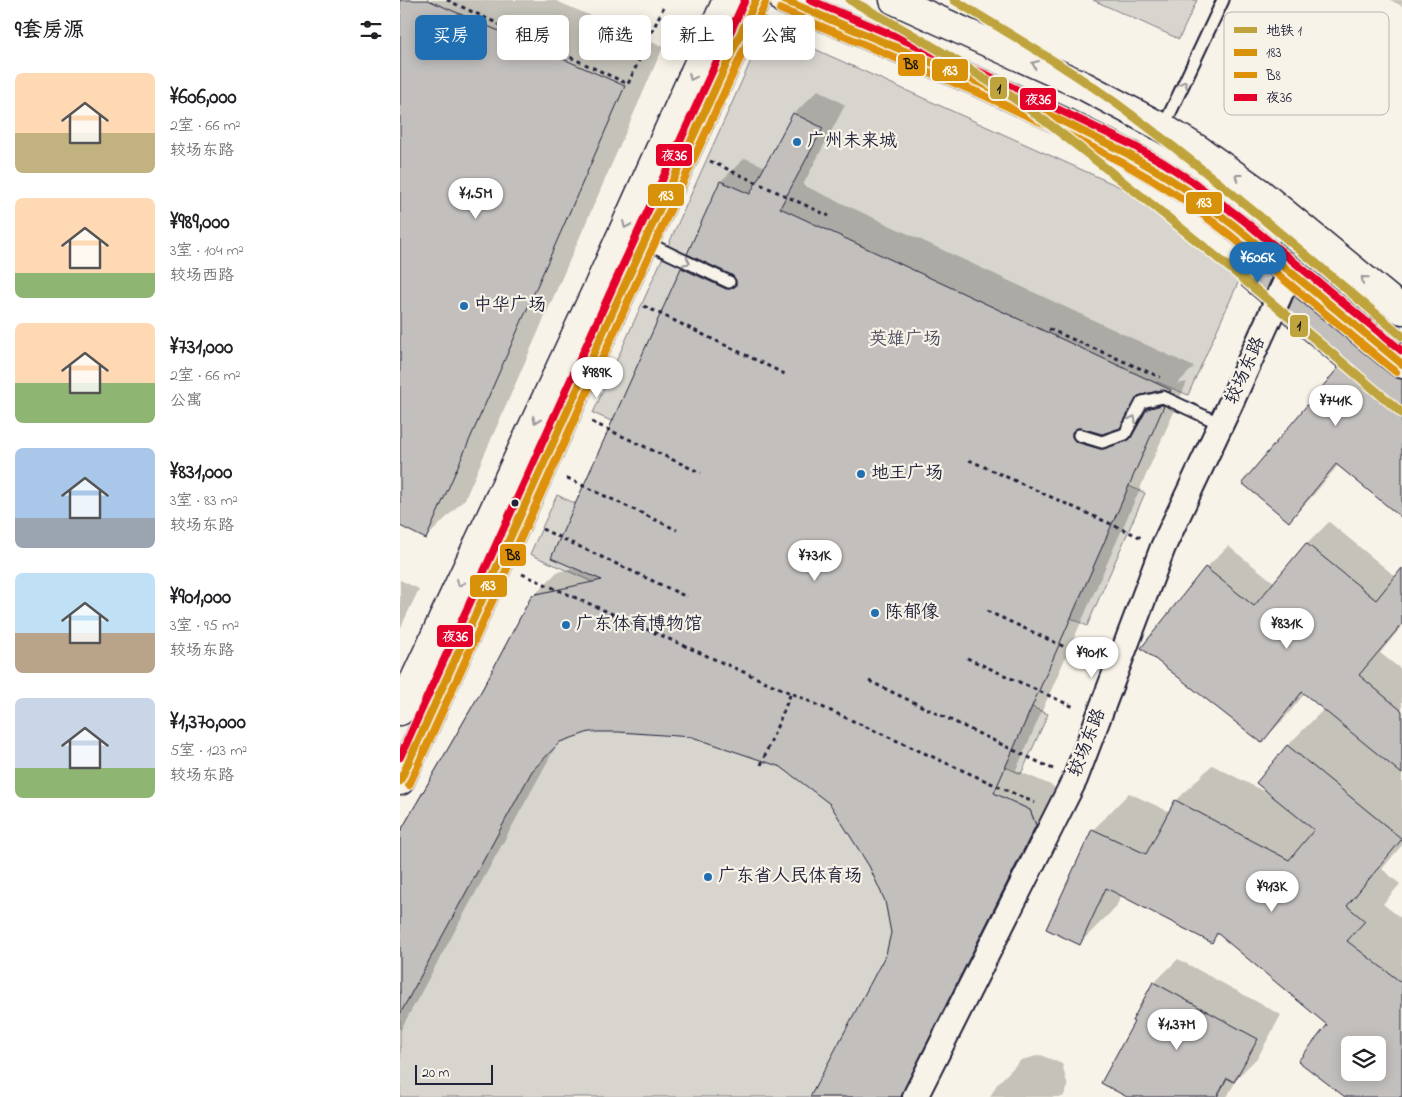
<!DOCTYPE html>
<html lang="zh">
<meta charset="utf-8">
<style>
:root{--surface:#fff;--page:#f2f2f2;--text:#202124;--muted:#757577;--accent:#1f6fb2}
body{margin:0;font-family:"Indie Flower","LXGW WenKai TC",sans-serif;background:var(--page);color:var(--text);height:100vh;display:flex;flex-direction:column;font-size:19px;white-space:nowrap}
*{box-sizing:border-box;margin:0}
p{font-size:16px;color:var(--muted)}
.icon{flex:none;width:28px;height:28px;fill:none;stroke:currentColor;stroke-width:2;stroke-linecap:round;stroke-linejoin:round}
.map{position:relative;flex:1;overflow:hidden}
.sheet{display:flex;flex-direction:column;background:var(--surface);width:400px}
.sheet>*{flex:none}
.banner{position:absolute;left:15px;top:15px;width:475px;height:45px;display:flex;gap:10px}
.controls{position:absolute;left:941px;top:1036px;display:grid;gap:10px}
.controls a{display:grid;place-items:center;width:45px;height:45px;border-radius:8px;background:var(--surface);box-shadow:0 2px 12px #0003;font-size:25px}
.scale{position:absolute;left:15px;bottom:12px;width:78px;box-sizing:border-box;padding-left:5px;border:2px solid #22223b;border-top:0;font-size:14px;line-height:18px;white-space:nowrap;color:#22223b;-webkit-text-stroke:4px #f7f3e8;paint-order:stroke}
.price{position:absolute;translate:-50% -42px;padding:0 11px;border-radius:18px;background:#fff;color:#222;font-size:16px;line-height:32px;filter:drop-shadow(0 1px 2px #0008)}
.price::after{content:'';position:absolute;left:50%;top:30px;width:15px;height:11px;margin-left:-8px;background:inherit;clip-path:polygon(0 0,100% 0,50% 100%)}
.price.selected{background:var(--accent);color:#fff}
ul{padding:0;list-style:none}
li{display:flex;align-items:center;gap:15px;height:125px;padding:0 15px}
li span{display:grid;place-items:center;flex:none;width:140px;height:100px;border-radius:8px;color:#555}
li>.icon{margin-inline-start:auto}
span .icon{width:60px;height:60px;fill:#fffc;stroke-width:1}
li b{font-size:21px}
h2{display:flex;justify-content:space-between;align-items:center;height:60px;padding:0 15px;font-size:21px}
.pill{padding:0 18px;border-radius:8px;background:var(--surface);box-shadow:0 2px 12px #0003;font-size:18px;line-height:45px}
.pill.selected{background:var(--accent);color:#fff}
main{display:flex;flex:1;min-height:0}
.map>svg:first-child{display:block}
.green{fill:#d8d5cf;stroke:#7d7c85}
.shadow{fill:#0003;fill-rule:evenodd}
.building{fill:#c2bfbd;stroke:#22223b;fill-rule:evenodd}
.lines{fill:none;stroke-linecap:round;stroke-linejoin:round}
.lane-casing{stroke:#22223b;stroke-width:15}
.street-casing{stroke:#22223b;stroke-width:28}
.secondary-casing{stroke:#22223b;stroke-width:31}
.primary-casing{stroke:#22223b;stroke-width:31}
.path{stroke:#22223b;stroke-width:3;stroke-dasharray:4 4;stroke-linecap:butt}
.lane{stroke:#f7f3e8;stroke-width:11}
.street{stroke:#f7f3e8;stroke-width:24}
.secondary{stroke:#f7f3e8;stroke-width:28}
.primary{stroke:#f7f3e8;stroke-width:28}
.bus-1-casing{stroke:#f7f3e8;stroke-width:11}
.bus-2-casing{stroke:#f7f3e8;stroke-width:11}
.bus-3-casing{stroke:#f7f3e8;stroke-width:11}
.bus-1{stroke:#d79209;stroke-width:8}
.bus-2{stroke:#de9109;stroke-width:8}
.bus-3{stroke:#e4002b;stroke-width:8}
.metro-1-casing{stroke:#f7f3e8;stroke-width:12}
.metro-1{stroke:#bfa43d;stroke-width:9}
.oneway{stroke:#97959a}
.poi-dot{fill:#1f6fb2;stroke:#f7f3e8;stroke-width:2}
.bus-dot{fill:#22223b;stroke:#f7f3e8;stroke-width:2}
.labels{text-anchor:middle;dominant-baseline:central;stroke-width:4.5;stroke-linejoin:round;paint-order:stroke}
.poi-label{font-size:18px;fill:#22223b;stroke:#f7f3e8;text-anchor:start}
.park-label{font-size:18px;fill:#504f60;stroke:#f7f3e8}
.street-label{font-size:18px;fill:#22223b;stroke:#f7f3e8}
.key{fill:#f7f3e8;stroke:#b7b4b4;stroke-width:1}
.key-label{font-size:14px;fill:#22223b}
.line-badge{stroke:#f7f3e8;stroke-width:2}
.badge-label{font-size:14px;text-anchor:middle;font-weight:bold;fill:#fff}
.pale-badge-label{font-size:14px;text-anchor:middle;font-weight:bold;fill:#111}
</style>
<main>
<section class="sheet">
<h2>9套房源<svg class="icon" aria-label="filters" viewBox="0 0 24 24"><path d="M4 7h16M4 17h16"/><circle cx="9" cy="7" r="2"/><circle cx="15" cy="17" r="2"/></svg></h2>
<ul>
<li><span style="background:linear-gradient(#ffd9b3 60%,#c2b280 0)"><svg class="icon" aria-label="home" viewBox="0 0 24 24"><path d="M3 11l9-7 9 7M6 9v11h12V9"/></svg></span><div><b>¥606,000</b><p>2室 · 66 m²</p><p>较场东路</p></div></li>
<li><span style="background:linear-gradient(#ffd9b3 75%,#8fb573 0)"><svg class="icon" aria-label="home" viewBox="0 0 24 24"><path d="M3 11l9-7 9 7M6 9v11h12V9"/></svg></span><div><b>¥989,000</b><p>3室 · 104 m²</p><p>较场西路</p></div></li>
<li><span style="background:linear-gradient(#ffd9b3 60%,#8fb573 0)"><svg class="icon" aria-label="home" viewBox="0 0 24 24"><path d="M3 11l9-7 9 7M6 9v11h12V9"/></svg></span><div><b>¥731,000</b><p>2室 · 66 m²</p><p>公寓</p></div></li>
<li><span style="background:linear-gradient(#a9c7e8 70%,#9aa5b1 0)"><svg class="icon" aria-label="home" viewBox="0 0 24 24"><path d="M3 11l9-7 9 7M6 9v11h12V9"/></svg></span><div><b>¥831,000</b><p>3室 · 83 m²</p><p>较场东路</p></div></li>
<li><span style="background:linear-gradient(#bfe0f5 60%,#b9a48a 0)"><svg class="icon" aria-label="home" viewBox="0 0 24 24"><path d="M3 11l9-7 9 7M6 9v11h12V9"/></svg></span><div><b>¥901,000</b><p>3室 · 95 m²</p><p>较场东路</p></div></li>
<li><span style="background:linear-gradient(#c9d6e8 70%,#8fb573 0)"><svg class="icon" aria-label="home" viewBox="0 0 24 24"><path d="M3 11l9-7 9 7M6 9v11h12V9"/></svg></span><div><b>¥1,370,000</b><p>5室 · 123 m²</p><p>较场东路</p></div></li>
</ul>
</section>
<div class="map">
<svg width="1002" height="1097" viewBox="0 0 1002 1097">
<rect width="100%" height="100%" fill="#f7f3e8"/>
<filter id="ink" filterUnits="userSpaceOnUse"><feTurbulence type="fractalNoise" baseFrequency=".02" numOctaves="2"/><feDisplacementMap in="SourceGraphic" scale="10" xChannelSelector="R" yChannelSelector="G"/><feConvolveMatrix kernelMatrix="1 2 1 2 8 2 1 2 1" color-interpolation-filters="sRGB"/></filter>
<g filter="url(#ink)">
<path class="green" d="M 693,0 L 797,0 L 779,39 Z
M 366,27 L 731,192 L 841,276 L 788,395 L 757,382 L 731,394 L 697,472 L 745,493 L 687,626 L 592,579 L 552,672 L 648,714 L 621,774 L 130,554 L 157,495 L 274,549 L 312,465 L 193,413 Z
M 139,593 L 386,699 L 630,810 L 638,829 L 504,1097 L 0,1097 L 0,832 L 83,688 L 132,596 Z"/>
<path class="shadow" d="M 0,0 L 154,0 L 263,47 L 65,499 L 26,538 L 0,525 Z
M 990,0 L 1002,0 L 1002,6 Z
M 418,90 L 445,105 L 403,185 L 794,367 L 777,384 L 787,382 L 616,770 L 653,786 L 659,801 L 513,1097 L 412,1097 L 488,955 L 493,933 L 486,901 L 470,866 L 431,803 L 381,766 L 292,736 L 219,731 L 189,731 L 160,741 L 156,746 L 0,1031 L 0,835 L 84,688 L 133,596 L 157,572 L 176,568 L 153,557 L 282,268 L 295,256 L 289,253 L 321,181 L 345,158 L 366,167 L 394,114 ZM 761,388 L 767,390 L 748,409 L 741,422 L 729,426 L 721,425 L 743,403 L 749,392 Z
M 908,213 L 1002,290 L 1002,516 L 939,464 L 911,498 L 889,520 L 939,368 L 884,321 L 896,296 L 919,273 L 895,254 L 884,278 L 861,301 L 860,267 L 883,244 L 881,242 Z
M 929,522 L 996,577 L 1002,570 L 1002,626 L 980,653 L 1002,670 L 1002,845 L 982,869 L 1000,884 L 983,904 L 1002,919 L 1002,1097 L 947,1097 L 929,1025 L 819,933 L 811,941 L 722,894 L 716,907 L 680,943 L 693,830 L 729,793 L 770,812 L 776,801 L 812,765 L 871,795 L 872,794 L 858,783 L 888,745 L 924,709 L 905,693 L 884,719 L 862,741 L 806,568 L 828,546 L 875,583 L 907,544 ZM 950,1045 L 978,1045 L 978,1072 L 950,1072 Z
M 0,580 L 19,589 L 0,629 Z
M 778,959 L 881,1015 L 858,1057 L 838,1077 L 827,1097 L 730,1097 L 754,983 Z
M 641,1055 L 662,1064 L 668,1087 L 663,1097 L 590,1097 L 597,1084 L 621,1060 Z"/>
<path class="building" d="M 0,0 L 28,0 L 225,86 L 26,539 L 0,526 Z
M 393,113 L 423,128 L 380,208 L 771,390 L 770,392 L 761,390 L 738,396 L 720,428 L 702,434 L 681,428 L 677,428 L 672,432 L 672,437 L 676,442 L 700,449 L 704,449 L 727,441 L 731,438 L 747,409 L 762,405 L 764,406 L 594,793 L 630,810 L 636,825 L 503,1091 L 501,1097 L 410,1097 L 486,954 L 491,933 L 485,901 L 469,866 L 430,804 L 381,767 L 292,737 L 219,732 L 189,732 L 160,742 L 132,771 L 0,1014 L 0,832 L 83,688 L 132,595 L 202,580 L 151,558 L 281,268 L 326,289 L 330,289 L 336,286 L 336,281 L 332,275 L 287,254 L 320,181 L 350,194 Z
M 885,234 L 992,322 L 1002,329 L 1002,344 L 879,242 Z
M 859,266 L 872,277 L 861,303 L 841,286 Z
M 894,296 L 992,376 L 1002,379 L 1002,518 L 936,464 L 889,522 L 842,483 L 938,368 L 883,322 Z
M 906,543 L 976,600 L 1002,568 L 1002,624 L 959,675 L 1002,711 L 1002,774 L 902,692 L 862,743 L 741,648 L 805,567 L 854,606 Z
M 887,745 L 1002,839 L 947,906 L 965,921 L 947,941 L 1002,983 L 1002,1097 L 945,1097 L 898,1061 L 927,1025 L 817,933 L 812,943 L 706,888 L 680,945 L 646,929 L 692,829 L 746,854 L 775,800 L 889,860 L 914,830 L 856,783 ZM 950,1045 L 978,1045 L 978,1072 L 950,1072 Z
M 753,982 L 858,1039 L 834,1082 L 827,1078 L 817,1097 L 727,1097 L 701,1083 L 734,1022 L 732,1021 Z"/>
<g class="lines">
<defs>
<path id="lane" d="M 763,128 L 823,0
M 245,242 L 329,282
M 679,435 L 702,442 L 725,434 L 742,402 L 763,397 L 821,424"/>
<path id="street" d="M 515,1097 L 675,779 L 763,547 L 829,407 L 890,272"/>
<path id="secondary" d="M 0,711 L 198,287 L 327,0
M 0,781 L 220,295 L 356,0"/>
<path id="primary" d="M 384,0 L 585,85 L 668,124 L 728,154 L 759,172 L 787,190 L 836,227 L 1002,364
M 494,0 L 684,86 L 763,128 L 799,150 L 860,193 L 1002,310"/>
</defs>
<use href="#lane" class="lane-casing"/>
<use href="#street" class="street-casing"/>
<use href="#secondary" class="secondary-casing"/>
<use href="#primary" class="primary-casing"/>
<path class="path" d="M 47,0 L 228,84 L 263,8
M 106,34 L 108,29
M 310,161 L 429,216
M 244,306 L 387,375
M 649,329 L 760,377
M 192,422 L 301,473
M 569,460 L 742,538
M 167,478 L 277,530
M 142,529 L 287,597
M 122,574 L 391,693 L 635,803
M 587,611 L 693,660
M 567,658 L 676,708
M 469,681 L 653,769
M 361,765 L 391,693"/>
<use href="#lane" class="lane"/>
<use href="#street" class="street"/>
<use href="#secondary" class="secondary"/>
<use href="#primary" class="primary"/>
<defs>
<path id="bus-1" d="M 384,0 L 585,85 L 668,124 L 728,154 L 759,172 L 787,190 L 836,227 L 1002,364
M 0,781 L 220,295 L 356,0"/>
<path id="bus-2" d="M 380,9 L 581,94 L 664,133 L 723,163 L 754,181 L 781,198 L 830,235 L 996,372
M 9,785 L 229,299 L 365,4"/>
<path id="bus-3" d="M 410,0 L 589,76 L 732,145 L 764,163 L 793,182 L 842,219 L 1002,351
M 0,757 L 211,291 L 345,0"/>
</defs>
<use href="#bus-1" class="bus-1-casing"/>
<use href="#bus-2" class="bus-2-casing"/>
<use href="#bus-3" class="bus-3-casing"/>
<use href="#bus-1" class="bus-1"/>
<use href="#bus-2" class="bus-2"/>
<use href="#bus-3" class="bus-3"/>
<defs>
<path id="metro-1" d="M 450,0 C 504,29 558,60 609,95 C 646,120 681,149 717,177 C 814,253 908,333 1002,413
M 554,0 C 615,37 675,72 732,115 C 825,185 913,261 1002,336"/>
</defs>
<use href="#metro-1" class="metro-1-casing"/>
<use href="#metro-1" class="metro-1"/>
</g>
<defs><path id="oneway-chevron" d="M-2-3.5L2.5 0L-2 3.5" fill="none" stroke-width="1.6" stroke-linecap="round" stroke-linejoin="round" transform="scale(1.25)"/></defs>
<g class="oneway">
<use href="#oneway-chevron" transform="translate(635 64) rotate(-156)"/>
<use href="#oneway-chevron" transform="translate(292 77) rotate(115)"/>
<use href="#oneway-chevron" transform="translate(784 84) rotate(-65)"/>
<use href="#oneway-chevron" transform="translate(838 177) rotate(-143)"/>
<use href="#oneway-chevron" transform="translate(226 225) rotate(114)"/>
<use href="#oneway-chevron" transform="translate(287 262) rotate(26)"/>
<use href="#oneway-chevron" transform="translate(964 279) rotate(-141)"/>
<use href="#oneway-chevron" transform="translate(733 419) rotate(-63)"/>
<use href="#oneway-chevron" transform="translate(136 420) rotate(115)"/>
<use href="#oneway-chevron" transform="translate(60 583) rotate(115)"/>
</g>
</g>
<g class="poi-dot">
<circle cx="397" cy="142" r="5"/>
<circle cx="64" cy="306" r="5"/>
<circle cx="461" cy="474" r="5"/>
<circle cx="475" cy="613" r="5"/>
<circle cx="166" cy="625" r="5"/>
<circle cx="308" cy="877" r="5"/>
</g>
<circle class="bus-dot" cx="115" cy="503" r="4.5"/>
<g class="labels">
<g class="poi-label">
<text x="407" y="142">广州未来城</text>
<text x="74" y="306">中华广场</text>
<text x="471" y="474">地王广场</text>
<text x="485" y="613">陈郁像</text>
<text x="176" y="625">广东体育博物馆</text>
<text x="318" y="877">广东省人民体育场</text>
</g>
<g class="park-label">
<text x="505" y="340">英雄广场</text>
</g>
<g class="street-label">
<text transform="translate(846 371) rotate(-66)">较场东路</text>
<text transform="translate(688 743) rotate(-69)">较场东路</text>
</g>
</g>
<rect x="824" y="12" width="165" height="103" rx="8" class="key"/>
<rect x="834" y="27" width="23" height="6" fill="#bfa43d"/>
<rect x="834" y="49" width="23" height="7" fill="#d79209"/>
<rect x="834" y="72" width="23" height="6" fill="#de9109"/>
<rect x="834" y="94" width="23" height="7" fill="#e4002b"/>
<g class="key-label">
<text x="866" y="35">地铁 1</text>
<text x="866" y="57">183</text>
<text x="866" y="80">B8</text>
<text x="866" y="102">夜36</text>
</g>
<g class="line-badge">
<rect x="497" y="53" width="29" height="24" rx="5" fill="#de9109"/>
<rect x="531" y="58" width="38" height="24" rx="5" fill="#d79209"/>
<rect x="589" y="76" width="19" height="24" rx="5" fill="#bfa43d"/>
<rect x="619" y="87" width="38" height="24" rx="5" fill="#e4002b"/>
<rect x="255" y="143" width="38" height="24" rx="5" fill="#e4002b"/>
<rect x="247" y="183" width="38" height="24" rx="5" fill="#d79209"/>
<rect x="785" y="191" width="38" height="24" rx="5" fill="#d79209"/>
<rect x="889" y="314" width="20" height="24" rx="5" fill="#bfa43d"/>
<rect x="99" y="543" width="28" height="24" rx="5" fill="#de9109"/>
<rect x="69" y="574" width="39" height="24" rx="5" fill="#d79209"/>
<rect x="36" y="624" width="38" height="24" rx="5" fill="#e4002b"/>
</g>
<g class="badge-label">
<text x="550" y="75">183</text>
<text x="638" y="104">夜36</text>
<text x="274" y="160">夜36</text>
<text x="266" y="200">183</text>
<text x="804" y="207">183</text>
<text x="88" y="590">183</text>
<text x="55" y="641">夜36</text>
</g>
<g class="pale-badge-label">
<text x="511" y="69">B8</text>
<text x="599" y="93">1</text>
<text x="899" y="330">1</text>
<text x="113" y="560">B8</text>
</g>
</svg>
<div class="controls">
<a><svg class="icon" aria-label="layers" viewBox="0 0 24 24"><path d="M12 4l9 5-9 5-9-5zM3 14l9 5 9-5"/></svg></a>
</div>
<div class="scale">20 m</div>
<b class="price" style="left:76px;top:220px">¥1.5M</b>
<b class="price selected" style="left:858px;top:284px">¥606K</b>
<b class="price" style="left:197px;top:399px">¥989K</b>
<b class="price" style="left:936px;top:427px">¥741K</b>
<b class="price" style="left:415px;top:582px">¥731K</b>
<b class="price" style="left:887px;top:650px">¥831K</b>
<b class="price" style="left:692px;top:679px">¥901K</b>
<b class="price" style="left:872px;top:913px">¥913K</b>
<b class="price" style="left:777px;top:1051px">¥1.37M</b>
<div class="banner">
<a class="pill selected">买房</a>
<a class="pill">租房</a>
<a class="pill">筛选</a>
<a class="pill">新上</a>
<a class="pill">公寓</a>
</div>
</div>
</main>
